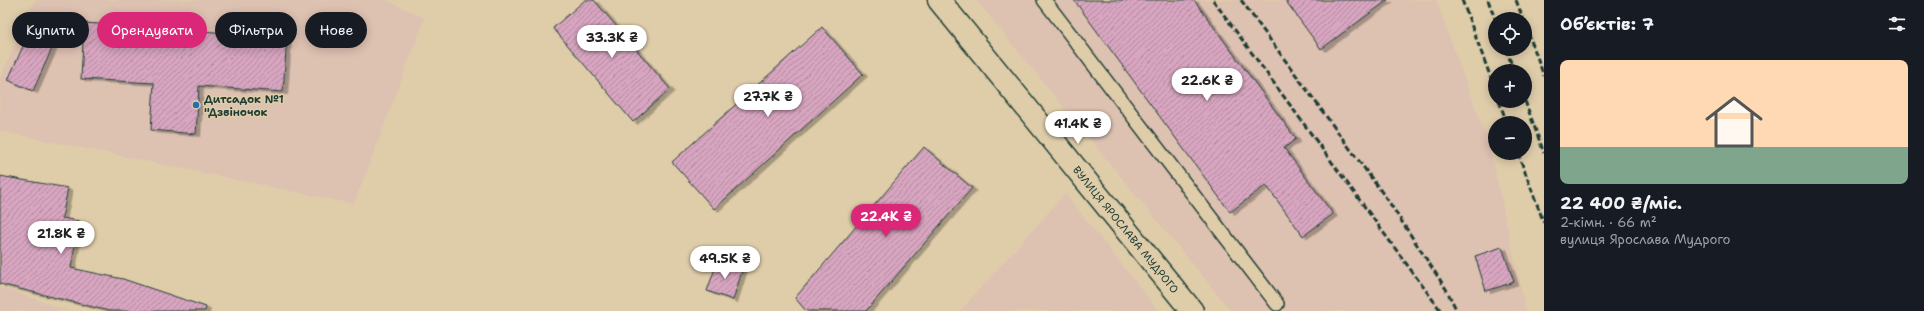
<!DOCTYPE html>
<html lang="uk">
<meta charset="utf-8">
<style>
:root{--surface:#171b24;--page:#20242c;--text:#f1f3f6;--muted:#9ea1a6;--line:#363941;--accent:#db2777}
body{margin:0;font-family:"Shantell Sans",sans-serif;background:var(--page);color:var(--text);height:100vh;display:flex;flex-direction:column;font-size:15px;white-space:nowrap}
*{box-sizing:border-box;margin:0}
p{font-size:13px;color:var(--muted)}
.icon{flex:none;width:22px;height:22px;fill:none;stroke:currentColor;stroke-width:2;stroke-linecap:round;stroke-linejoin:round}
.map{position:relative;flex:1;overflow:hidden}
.drawer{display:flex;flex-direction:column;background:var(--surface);width:380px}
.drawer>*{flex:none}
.top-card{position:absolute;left:12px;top:12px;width:380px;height:36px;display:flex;gap:8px}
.controls{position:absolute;left:1488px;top:12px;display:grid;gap:8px}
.controls a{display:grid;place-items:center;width:44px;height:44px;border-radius:50%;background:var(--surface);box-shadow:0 2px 10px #0003;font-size:20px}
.price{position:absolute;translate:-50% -34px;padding:0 9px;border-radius:14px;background:#fff;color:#222;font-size:13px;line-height:26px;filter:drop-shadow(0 1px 2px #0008)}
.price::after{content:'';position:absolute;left:50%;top:24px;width:12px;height:9px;margin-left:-6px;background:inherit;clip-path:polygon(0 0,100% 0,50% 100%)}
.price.selected{background:var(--accent);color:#fff}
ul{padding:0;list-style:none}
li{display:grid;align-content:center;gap:8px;height:212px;padding:0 16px}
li+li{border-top:1px solid var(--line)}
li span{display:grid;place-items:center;height:124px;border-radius:8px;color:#555}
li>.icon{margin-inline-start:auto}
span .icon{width:72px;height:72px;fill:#fffc;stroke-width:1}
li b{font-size:17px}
h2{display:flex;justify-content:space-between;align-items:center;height:48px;padding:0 16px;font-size:17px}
.pill{padding:0 14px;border-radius:18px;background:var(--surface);box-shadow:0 2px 10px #0003;font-size:14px;line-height:36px}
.pill.selected{background:var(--accent);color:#fff}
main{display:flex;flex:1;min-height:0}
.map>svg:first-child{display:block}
.built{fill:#ddc1b1}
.building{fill:url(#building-hatch);stroke:#1f3d34;filter:url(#shadow)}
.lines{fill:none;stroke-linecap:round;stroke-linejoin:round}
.service-casing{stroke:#1f3d34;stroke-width:16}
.tertiary-casing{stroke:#1f3d34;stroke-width:25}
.service{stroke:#dfcdaa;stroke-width:13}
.tertiary{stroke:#dfcdaa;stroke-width:22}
.rail{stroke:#1f3d34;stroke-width:3;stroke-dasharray:6 3;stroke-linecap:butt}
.poi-dot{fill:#1f6fb2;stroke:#dfcdaa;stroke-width:1.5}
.labels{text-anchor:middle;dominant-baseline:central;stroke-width:3;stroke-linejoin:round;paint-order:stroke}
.poi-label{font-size:11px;font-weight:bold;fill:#1f3d34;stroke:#dfcdaa;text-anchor:start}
.street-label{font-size:11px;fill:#1f3d34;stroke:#dfcdaa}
</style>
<main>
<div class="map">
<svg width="1544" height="311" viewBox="0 0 1544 311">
<defs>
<pattern id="building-hatch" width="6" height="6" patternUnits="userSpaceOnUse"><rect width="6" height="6" fill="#d8a5c0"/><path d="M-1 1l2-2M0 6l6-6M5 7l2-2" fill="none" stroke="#af889d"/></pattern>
<filter id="shadow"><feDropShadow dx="4.5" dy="2.5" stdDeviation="0" flood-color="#0004"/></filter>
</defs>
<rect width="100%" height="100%" fill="#dfcdaa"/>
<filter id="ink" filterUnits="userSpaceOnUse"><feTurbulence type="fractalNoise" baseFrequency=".025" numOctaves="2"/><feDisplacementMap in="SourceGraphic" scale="8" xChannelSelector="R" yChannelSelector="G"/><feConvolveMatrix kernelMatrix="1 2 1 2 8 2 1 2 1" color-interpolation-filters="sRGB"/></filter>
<g filter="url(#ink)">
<path class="built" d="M 35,0 L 386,0 L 425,18 L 354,204 L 0,131 L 0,78 Z
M 976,0 L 1436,0 L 1489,146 L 1526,311 L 1231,311 Z
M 1065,194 L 1159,311 L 960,311 Z
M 0,287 L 69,311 L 0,311 Z"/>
<path class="building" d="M 585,0 L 594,0 L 670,89 L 633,122 L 553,28 Z
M 1074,0 L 1194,0 L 1296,139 L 1284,148 L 1333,214 L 1303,236 L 1266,185 L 1230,212 Z
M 1285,0 L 1388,0 L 1321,49 Z
M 84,23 L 287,37 L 283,92 L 199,86 L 196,134 L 151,130 L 154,83 L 81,79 Z
M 822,27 L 863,74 L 714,209 L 672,162 Z
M 28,35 L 53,46 L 33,91 L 8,80 Z
M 924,147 L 972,188 L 866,311 L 806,311 L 795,298 Z
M 0,176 L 68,188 L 62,218 L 79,221 L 71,268 L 123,279 L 206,307 L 205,311 L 109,311 L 0,284 Z
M 1502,247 L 1514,282 L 1486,291 L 1475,256 Z
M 718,260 L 743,268 L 733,300 L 707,291 Z"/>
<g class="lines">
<defs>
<path id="service" d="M 1044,0 L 1277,304"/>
<g id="tertiary">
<path id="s1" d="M 939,0 L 1192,311"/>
</g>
</defs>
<use href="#service" class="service-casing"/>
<use href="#tertiary" class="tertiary-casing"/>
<use href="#service" class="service"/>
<use href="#tertiary" class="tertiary"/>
<path class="rail" d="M 1213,0 L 1441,311
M 1241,0 L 1389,202 L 1446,289 L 1457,311
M 1462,0 L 1495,89
M 1488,0 L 1495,19
M 1516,0 L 1523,19
M 1525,24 L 1544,76
M 1506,49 L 1514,71
M 1499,101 L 1507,123
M 1525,101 L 1544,153
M 1518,153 L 1544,223"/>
</g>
</g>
<circle class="poi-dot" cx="196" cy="105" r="4"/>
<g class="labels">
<g class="poi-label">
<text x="204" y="99">Дитсадок №1<tspan x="204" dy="13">"Дзвіночок</tspan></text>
</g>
<g class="street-label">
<text stroke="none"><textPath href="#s1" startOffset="296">ВУЛИЦЯ ЯРОСЛАВА МУДРОГО</textPath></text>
</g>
</g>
</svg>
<div class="controls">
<a><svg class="icon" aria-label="locate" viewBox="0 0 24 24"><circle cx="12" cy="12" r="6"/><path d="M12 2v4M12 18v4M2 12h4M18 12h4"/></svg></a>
<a>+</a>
<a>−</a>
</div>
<b class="price" style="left:612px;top:59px">33.3K ₴</b>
<b class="price" style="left:1207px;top:102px">22.6K ₴</b>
<b class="price" style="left:768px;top:118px">27.7K ₴</b>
<b class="price" style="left:1078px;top:145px">41.4K ₴</b>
<b class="price selected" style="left:886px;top:238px">22.4K ₴</b>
<b class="price" style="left:61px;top:255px">21.8K ₴</b>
<b class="price" style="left:725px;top:280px">49.5K ₴</b>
<div class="top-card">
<a class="pill">Купити</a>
<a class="pill selected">Орендувати</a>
<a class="pill">Фільтри</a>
<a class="pill">Нове</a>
</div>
</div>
<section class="drawer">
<h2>Об’єктів: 7<svg class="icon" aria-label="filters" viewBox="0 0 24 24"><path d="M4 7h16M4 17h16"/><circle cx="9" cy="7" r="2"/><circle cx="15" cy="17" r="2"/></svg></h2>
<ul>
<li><span style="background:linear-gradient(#ffd9b3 70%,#7fa58c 0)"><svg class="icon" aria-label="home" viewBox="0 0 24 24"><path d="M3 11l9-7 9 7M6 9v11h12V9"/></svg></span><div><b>22 400 ₴/міс.</b><p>2-кімн. · 66 m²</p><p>вулиця Ярослава Мудрого</p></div></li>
</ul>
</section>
</main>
